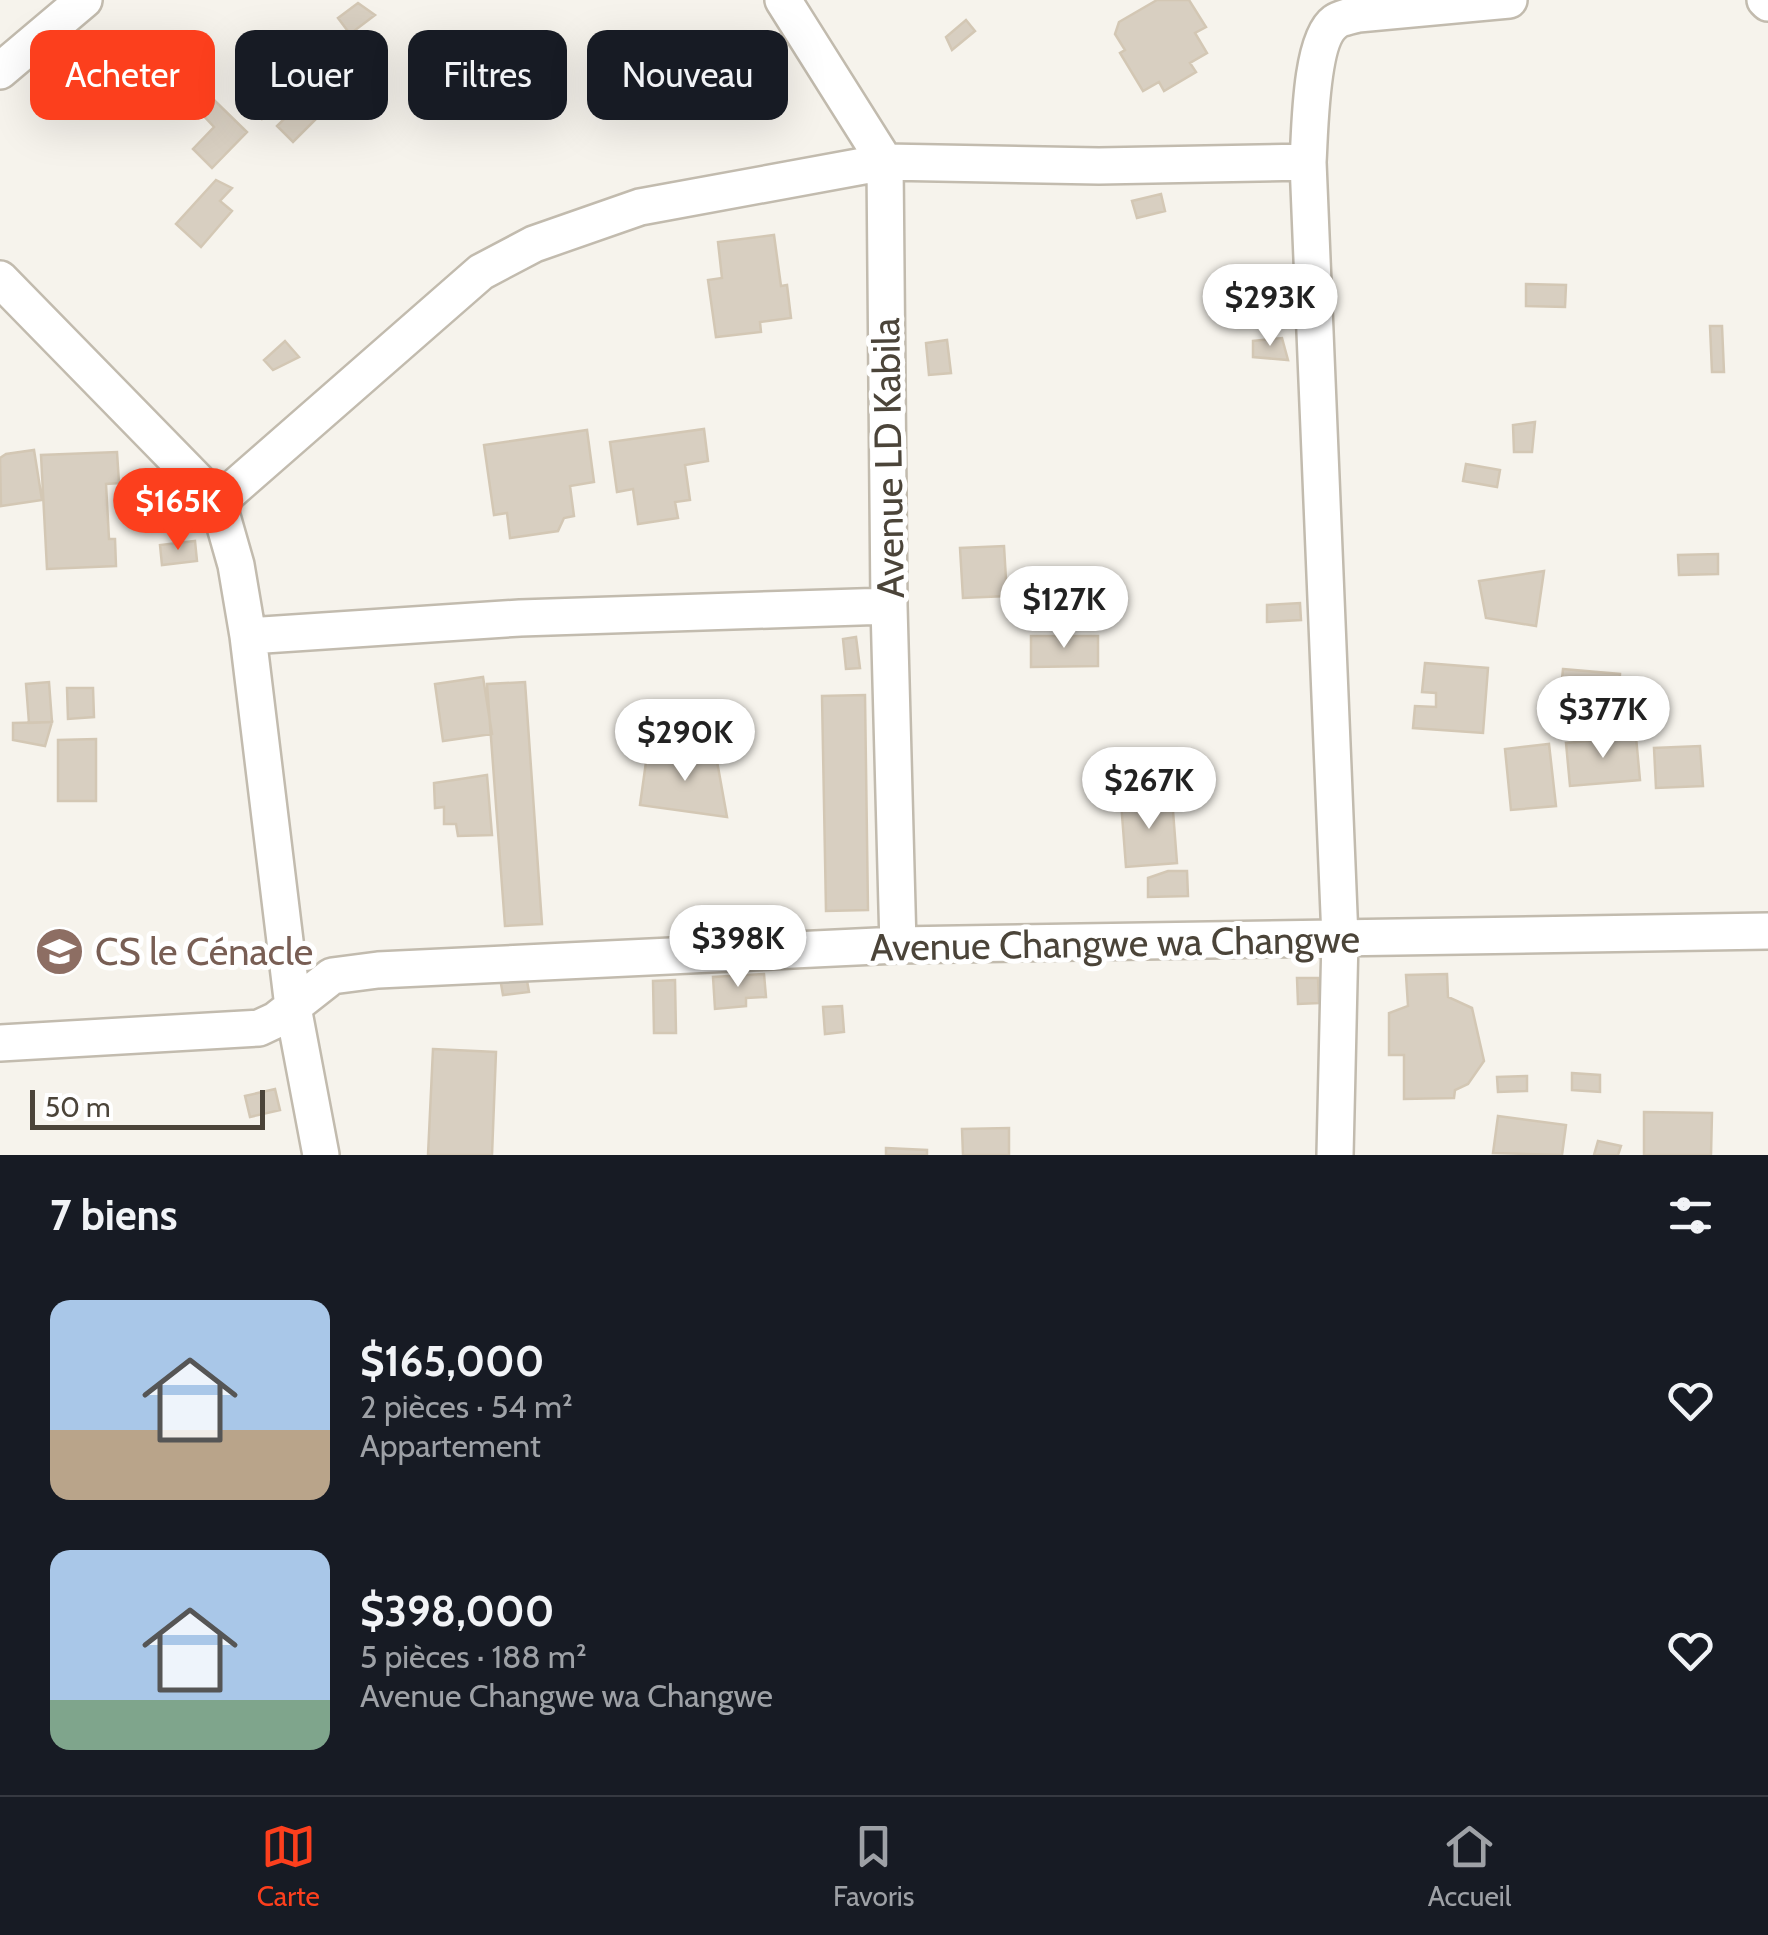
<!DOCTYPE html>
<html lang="fr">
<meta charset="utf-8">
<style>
:root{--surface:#171b24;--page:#242831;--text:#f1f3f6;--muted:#9ea1a6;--line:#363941;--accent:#fc3f1d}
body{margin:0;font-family:Cabin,sans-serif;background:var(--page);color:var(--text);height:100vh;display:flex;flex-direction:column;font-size:38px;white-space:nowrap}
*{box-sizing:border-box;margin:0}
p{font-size:32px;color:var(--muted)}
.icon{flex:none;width:55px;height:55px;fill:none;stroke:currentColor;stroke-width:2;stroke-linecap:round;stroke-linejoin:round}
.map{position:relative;height:1155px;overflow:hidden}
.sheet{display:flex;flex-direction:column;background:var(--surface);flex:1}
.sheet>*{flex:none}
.top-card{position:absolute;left:30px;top:30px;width:1000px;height:90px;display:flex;gap:20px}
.scale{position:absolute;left:30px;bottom:25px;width:235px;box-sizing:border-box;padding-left:10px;border:5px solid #4b4439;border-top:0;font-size:28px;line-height:35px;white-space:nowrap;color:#4b4439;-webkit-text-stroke:8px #fff;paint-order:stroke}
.price{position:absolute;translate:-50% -85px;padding:0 22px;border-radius:35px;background:#fff;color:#222;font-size:32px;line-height:65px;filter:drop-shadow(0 2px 5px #0008)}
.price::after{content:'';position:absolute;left:50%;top:60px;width:30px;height:22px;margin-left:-15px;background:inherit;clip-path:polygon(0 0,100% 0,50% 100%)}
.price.selected{background:var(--accent);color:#fff}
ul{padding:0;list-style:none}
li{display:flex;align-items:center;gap:30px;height:250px;padding:0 50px}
li span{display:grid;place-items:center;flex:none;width:280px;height:200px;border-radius:20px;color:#555}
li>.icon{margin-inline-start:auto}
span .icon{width:120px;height:120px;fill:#fffc;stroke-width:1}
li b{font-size:42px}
h2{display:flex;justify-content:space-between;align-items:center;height:120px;padding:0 50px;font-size:42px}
.tag{padding:0 35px;border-radius:20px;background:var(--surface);box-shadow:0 10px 40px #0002;font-size:35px;line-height:90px}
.tag.selected{background:var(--accent);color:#fff}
.menu{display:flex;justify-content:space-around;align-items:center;height:140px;border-top:2px solid var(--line);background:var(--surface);font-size:28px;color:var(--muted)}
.menu a{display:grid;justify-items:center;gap:5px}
.menu .selected{color:var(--accent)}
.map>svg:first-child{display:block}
.building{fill:#d8cfc1;stroke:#d3c7b4;stroke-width:2.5}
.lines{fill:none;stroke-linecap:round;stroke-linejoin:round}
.minor-casing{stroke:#c2bbae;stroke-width:40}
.minor{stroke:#fff;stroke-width:35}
.labels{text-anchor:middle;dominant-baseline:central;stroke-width:10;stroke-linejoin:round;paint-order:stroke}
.street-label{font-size:38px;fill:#4b4439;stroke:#fff}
.education-label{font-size:38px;fill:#785e54;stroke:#fff;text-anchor:start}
</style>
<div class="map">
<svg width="1768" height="1155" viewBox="0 0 1768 1155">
<rect width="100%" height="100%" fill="#f6f3ec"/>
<path class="building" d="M 1157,0 L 1189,0 L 1206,27 L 1195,33 L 1207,53 L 1190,63 L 1196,72 L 1164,91 L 1159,82 L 1143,91 L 1120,53 L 1125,50 L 1115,34 L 1119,22 Z
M 358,3 L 375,15 L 350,34 L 338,18 Z
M 966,20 L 975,31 L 952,50 L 946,37 Z
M 522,78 L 541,89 L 525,116 L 505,105 Z
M 273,80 L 288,99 L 262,119 L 247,100 Z
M 214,100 L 247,132 L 212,168 L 193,149 L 214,127 L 201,113 Z
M 301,102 L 317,118 L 293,142 L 277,126 Z
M 216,180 L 232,188 L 220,201 L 232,211 L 201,247 L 176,224 Z
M 1161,194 L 1165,211 L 1137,218 L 1132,201 Z
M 774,235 L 781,286 L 787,285 L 791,318 L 760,322 L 761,332 L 716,337 L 708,280 L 722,278 L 718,242 Z
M 1526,284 L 1566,285 L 1565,307 L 1526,306 Z
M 1710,326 L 1722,326 L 1724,372 L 1712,372 Z
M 1282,338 L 1288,360 L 1253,357 L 1253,341 Z
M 947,340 L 951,373 L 929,375 L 926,343 Z
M 285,341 L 299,357 L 273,370 L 264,360 Z
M 1535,422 L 1532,452 L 1514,452 L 1513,425 Z
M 704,429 L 708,461 L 685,465 L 690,500 L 675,502 L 678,518 L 638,524 L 633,489 L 617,492 L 610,442 Z
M 587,430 L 594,482 L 570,486 L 574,516 L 564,518 L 558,531 L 510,538 L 507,513 L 494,515 L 484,445 Z
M 34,450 L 42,500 L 1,506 L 0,458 L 6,454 Z
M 117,452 L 119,483 L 106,484 L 109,539 L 115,539 L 116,566 L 47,569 L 41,455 Z
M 1466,464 L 1500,470 L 1497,487 L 1463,481 Z
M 195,541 L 197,561 L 162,565 L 160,545 Z
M 1004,546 L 1007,596 L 963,598 L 960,548 Z
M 1718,554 L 1718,574 L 1679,575 L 1678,555 Z
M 1544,571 L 1536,626 L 1486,618 L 1479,581 Z
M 1300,603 L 1301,620 L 1267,622 L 1267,605 Z
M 1031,636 L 1098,636 L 1098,666 L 1031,667 Z
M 856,637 L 860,668 L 846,669 L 843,639 Z
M 1425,663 L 1488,668 L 1483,733 L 1413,728 L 1415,706 L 1436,707 L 1436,693 L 1422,692 Z
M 1563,669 L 1620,674 L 1618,703 L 1560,698 Z
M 483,677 L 492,734 L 443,741 L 435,684 Z
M 49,682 L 52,722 L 29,723 L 26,684 Z
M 525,682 L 542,924 L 505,926 L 487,684 Z
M 67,688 L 93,688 L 94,717 L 68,719 Z
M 865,695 L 868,910 L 826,911 L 822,696 Z
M 1598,705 L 1599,724 L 1563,726 L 1563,707 Z
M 52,722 L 45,746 L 13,740 L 13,723 Z
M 1636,737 L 1640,780 L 1570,786 L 1566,743 Z
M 96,739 L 96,801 L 58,801 L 58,740 Z
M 1549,744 L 1556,806 L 1511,810 L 1505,749 Z
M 1700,746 L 1703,786 L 1656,788 L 1654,748 Z
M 715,750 L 727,817 L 640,805 L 646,762 Z
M 487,775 L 492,835 L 458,836 L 456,824 L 444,824 L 444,807 L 435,808 L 434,783 Z
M 1172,798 L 1177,863 L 1126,867 L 1121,802 Z
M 1168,871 L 1187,871 L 1188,896 L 1148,897 L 1148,878 Z
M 764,974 L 766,997 L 746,998 L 746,1006 L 715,1009 L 713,977 Z
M 1447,974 L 1448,997 L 1472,1008 L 1484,1061 L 1468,1084 L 1455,1090 L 1454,1098 L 1404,1099 L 1404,1055 L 1389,1055 L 1389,1013 L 1408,1006 L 1406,975 Z
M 526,975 L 529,992 L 503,995 L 500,978 Z
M 1297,978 L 1318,978 L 1319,1003 L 1298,1004 Z
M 675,980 L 676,1033 L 654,1033 L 653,981 Z
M 842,1006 L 844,1032 L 825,1034 L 823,1007 Z
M 433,1049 L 496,1052 L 492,1155 L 428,1155 Z
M 1572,1073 L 1600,1075 L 1600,1092 L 1572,1090 Z
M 1527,1076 L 1527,1091 L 1498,1092 L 1497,1077 Z
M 275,1089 L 280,1110 L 250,1117 L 245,1096 Z
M 1644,1112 L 1712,1113 L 1711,1155 L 1644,1155 Z
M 1498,1116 L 1566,1125 L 1562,1155 L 1493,1153 Z
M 1009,1128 L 1009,1155 L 963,1155 L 962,1129 Z
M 1598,1141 L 1621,1146 L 1618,1155 L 1594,1155 Z
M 886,1148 L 927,1150 L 927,1155 L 886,1155 Z"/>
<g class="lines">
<defs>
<path id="minor" d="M 783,0 L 885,162 L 889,606 L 898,945
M 1765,0 L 1768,3
M 0,71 L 84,0
M 1308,162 L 1340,938 L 1335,1155
M 0,279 L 218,502 L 236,565 L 248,636 L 293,1007 L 321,1155
M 218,502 L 481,272 L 534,244 L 640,207 L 885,162 L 1099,166 L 1308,162 C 1310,132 1310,40 1335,22 C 1340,18 1351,16 1358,14 L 1509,0
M 248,636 L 520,618 L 889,606
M 0,1043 L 259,1028 L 276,1020 L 332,976 L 378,970 L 898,945 L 1768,931"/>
</defs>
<use href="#minor" class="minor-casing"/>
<use href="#minor" class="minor"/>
</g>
<defs>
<symbol id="school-disc" viewBox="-11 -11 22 22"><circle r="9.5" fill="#8d6e63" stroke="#fff"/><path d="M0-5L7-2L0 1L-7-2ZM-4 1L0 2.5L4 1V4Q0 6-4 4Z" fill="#fff"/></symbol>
</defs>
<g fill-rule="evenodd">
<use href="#school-disc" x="32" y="924" width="55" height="55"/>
</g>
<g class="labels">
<g class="street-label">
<text transform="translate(888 458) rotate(-91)">Avenue LD Kabila</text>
<text transform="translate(1115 943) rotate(-1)">Avenue Changwe wa Changwe</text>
</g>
<g class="education-label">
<text x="95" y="951">CS le Cénacle</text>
</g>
</g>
</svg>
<div class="scale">50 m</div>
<b class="price" style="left:1270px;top:349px">$293K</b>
<b class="price selected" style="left:178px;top:553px">$165K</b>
<b class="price" style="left:1064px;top:651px">$127K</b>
<b class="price" style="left:1603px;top:761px">$377K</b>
<b class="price" style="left:685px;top:784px">$290K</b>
<b class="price" style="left:1149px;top:832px">$267K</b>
<b class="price" style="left:738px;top:990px">$398K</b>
<div class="top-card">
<a class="tag selected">Acheter</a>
<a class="tag">Louer</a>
<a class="tag">Filtres</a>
<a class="tag">Nouveau</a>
</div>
</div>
<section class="sheet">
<h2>7 biens<svg class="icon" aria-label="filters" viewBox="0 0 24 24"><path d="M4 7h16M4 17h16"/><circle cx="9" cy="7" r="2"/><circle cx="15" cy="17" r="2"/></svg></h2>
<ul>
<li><span style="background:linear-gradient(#a9c7e8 65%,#b9a48a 0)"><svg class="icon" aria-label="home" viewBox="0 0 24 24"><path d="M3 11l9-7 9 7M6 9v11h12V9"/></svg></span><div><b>$165,000</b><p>2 pièces · 54 m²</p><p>Appartement</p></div><svg class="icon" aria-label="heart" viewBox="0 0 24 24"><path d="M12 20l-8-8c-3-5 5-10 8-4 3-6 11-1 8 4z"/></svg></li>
<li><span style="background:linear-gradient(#a9c7e8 75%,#7fa58c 0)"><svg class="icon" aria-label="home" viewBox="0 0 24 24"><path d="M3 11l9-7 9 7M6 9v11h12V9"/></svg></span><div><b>$398,000</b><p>5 pièces · 188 m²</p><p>Avenue Changwe wa Changwe</p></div><svg class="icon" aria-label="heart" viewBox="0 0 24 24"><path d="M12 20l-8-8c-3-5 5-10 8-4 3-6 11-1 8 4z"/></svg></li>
</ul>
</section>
<nav class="menu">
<a class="selected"><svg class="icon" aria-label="map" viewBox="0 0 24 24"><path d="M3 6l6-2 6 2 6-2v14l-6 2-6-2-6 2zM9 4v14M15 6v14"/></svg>Carte</a>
<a><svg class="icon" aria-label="saved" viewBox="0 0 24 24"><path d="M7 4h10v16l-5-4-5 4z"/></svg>Favoris</a>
<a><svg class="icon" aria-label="home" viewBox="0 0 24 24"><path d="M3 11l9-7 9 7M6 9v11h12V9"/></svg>Accueil</a>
</nav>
